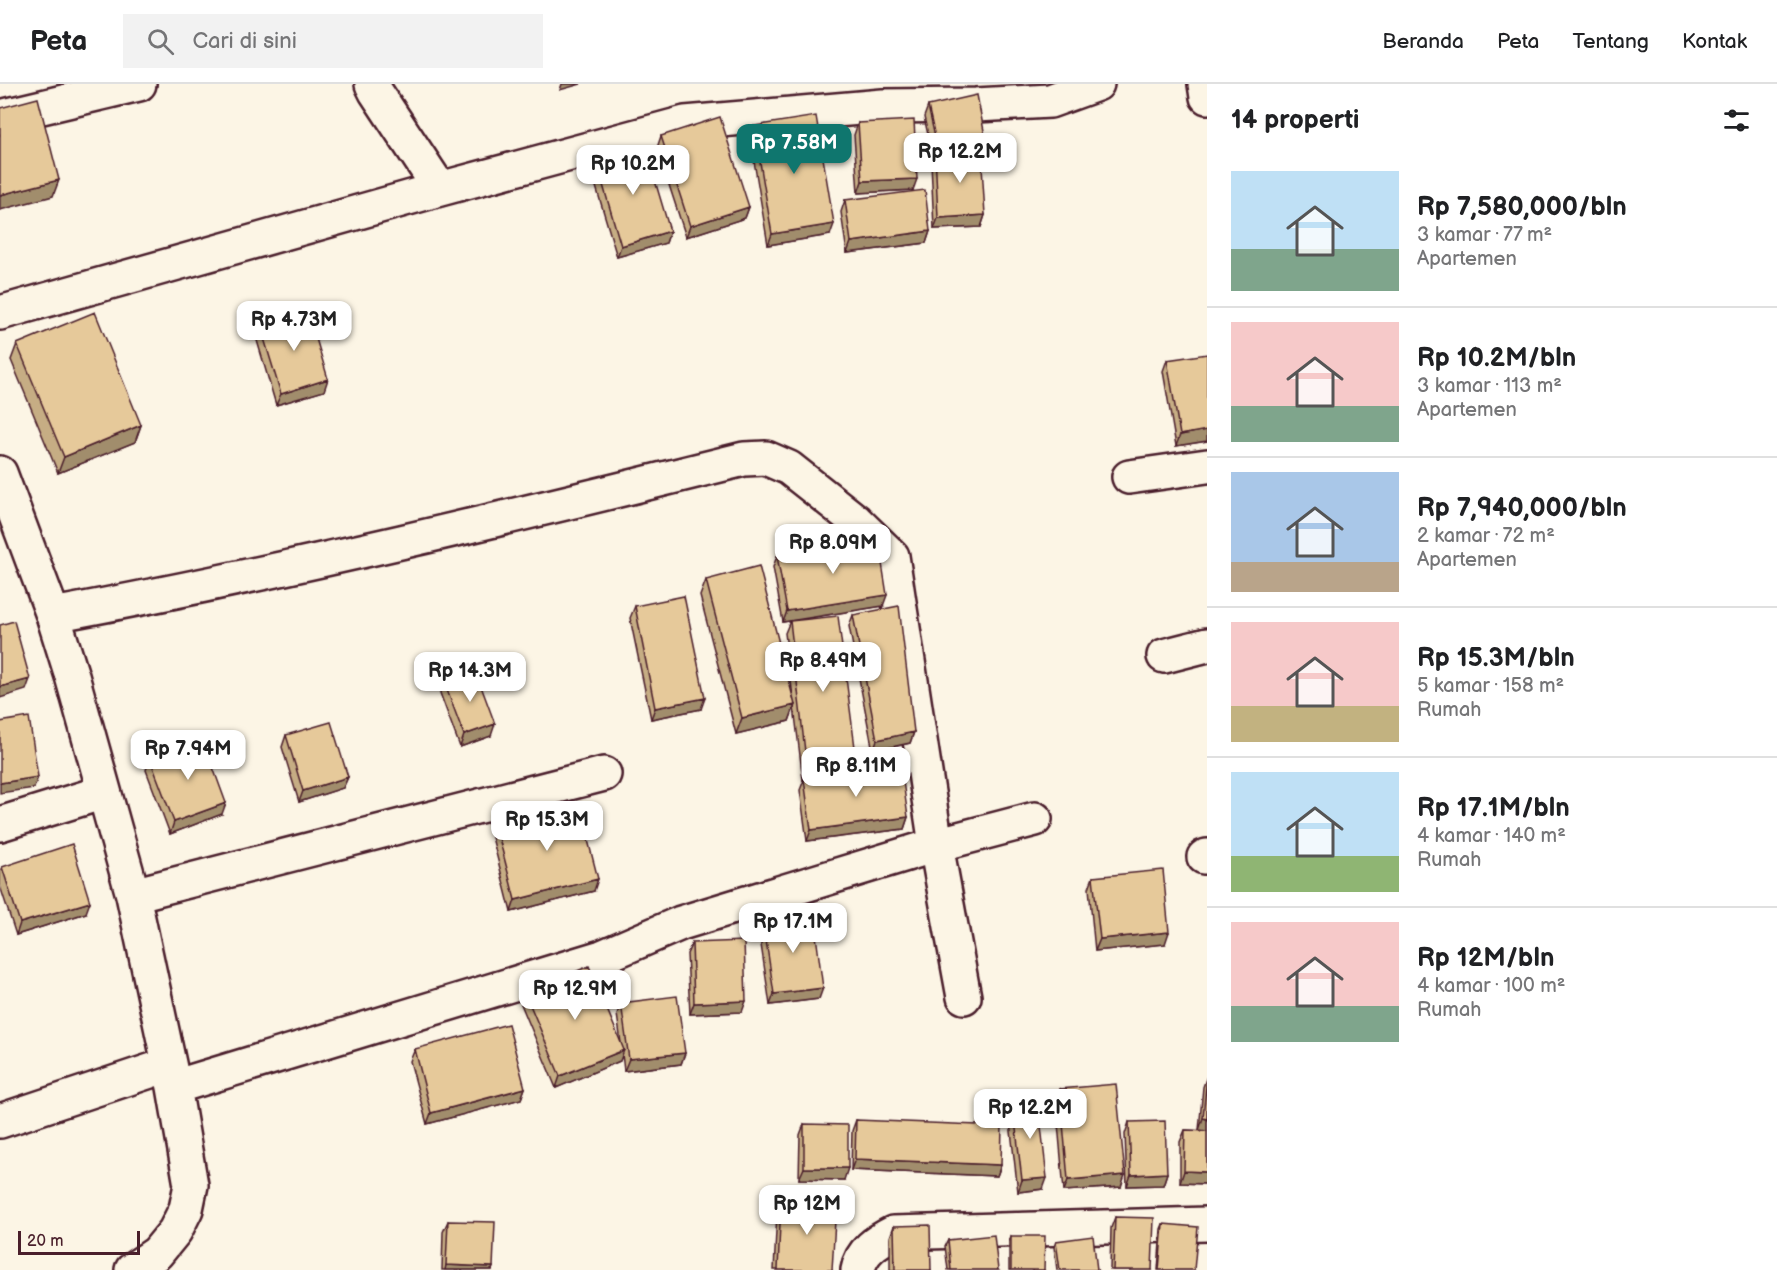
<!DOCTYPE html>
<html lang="id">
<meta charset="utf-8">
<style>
:root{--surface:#fff;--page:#f2f2f2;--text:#202124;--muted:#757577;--line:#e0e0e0;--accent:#0f766e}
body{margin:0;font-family:"Balsamiq Sans",sans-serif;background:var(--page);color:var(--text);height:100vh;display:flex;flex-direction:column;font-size:22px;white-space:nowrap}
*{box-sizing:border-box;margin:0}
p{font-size:20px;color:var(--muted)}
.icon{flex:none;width:33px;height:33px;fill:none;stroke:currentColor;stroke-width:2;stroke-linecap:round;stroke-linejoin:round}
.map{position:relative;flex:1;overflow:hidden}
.sheet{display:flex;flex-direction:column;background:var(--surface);width:570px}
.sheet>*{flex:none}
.scale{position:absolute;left:18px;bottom:15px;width:122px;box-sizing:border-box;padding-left:6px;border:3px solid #4a1f2b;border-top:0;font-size:16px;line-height:21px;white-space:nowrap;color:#4a1f2b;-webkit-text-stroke:4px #fcf5e5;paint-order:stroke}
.price{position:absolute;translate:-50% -51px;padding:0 14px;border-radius:12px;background:#fff;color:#222;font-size:20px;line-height:39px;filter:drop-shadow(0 2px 3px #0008)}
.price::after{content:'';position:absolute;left:50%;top:36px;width:18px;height:14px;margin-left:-9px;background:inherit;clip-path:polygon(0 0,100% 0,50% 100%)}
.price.selected{background:var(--accent);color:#fff}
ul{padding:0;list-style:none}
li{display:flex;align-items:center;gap:18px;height:150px;padding:0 24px}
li+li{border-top:2px solid var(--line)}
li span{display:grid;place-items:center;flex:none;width:168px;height:120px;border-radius:0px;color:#555}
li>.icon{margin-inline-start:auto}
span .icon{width:72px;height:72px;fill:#fffc;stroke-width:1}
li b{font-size:26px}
h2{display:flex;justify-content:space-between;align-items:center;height:72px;padding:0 24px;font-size:26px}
header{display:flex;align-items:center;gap:36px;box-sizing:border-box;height:84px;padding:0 30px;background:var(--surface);border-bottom:2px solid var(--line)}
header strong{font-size:28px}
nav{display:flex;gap:33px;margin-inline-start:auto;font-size:21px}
.search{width:420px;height:54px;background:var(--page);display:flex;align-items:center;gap:15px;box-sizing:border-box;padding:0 21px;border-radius:0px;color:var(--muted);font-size:22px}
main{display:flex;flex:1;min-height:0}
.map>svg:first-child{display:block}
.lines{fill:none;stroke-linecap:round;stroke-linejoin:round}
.street-casing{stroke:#4a1f2b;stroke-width:38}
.street{stroke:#fcf5e5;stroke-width:33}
.wall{fill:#c6ad84;stroke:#4a1f2b;stroke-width:1.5}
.shaded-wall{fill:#a18d6c;stroke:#4a1f2b;stroke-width:1.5}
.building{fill:#e6c99a;stroke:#4a1f2b;stroke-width:1.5}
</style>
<header>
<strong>Peta</strong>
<div class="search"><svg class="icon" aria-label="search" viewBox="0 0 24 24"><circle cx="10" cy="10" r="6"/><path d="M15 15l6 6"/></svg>Cari di sini</div>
<nav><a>Beranda</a><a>Peta</a><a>Tentang</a><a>Kontak</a></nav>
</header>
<main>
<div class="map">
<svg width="1207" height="1186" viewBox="0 0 1207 1186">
<rect width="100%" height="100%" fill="#fcf5e5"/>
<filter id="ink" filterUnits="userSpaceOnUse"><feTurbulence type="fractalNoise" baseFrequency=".0167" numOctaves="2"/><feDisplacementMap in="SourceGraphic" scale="12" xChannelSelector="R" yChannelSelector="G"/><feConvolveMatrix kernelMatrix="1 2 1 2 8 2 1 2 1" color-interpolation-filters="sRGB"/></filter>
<g filter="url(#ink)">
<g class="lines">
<defs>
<path id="street" d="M 372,0 L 376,8 L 440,105
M 1205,0 L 1207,13
M 0,33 L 139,0
M 0,229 L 440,105 L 685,39 L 883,22 L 976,21 L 1050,17 L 1097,0
M 0,389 L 53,531 L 72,592 L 133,811 L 174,1003 L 191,1101 L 186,1125 L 175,1147 L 157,1169 L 132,1186
M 1129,393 L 1207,382
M 53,531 C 285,488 515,432 744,375 L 766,374 L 789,384 L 856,437 L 892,472 L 936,761 L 964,913
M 1164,572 L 1207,561
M 0,740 L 104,708
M 1204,773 L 1207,772
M 133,811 L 604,690
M 174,1003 L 602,873 L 681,839 L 936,761 L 1035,735
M 0,1037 L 168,981
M 858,1186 C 861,1167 877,1157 893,1149 L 1207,1140"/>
</defs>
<use href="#street" class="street-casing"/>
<use href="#street" class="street"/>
</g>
<path class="wall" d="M 928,22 L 985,52 L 981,64 L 969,66 L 985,131 L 981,143 L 934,145 L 931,79 L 933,73 L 924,33 Z
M 858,39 L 913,106 L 858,109 L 854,51 Z
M 754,42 L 830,151 L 768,161 L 750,53 Z
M 661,52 L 749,123 L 745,134 L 686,153 L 657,64 Z
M 596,77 L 670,147 L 666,159 L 617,173 L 592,89 Z
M 845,116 L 930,147 L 926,159 L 847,169 L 841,128 Z
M 260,241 L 324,307 L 276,321 L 256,253 Z
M 17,260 L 141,341 L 135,358 L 58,389 L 11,276 Z
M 1167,276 L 1207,357 L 1176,362 L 1163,287 Z
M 777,472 L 883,522 L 783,538 L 773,483 Z
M 706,496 L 793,613 L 785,549 L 790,537 L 853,689 L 908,733 L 904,745 L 807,757 L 800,706 L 804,696 L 803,696 L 794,623 L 789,637 L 736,650 L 700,512 Z
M 635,522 L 701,625 L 651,635 L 630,534 Z
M 853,531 L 914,648 L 910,659 L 873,667 L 849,542 Z
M 444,598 L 491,652 L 460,663 L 440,609 Z
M 286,651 L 348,693 L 343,704 L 299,718 L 282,663 Z
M 150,675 L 222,730 L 170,750 L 146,686 Z
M 496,742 L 594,807 L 511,828 L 492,753 Z
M 2,783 L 86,829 L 16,851 L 0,802 L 0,787 Z
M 1093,793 L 1165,860 L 1095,867 L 1089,804 Z
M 763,836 L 819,915 L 770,921 L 759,847 Z
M 692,859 L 742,928 L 690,930 L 687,870 Z
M 525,909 L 621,959 L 617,930 L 621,919 L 685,969 L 681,980 L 624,987 L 622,970 L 620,977 L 556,1004 L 521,920 Z
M 415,965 L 525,1004 L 521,1015 L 427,1040 L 410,977 Z
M 1207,992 L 1207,1047 L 1199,1046 L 1203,1003 Z
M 1060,1005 L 1121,1103 L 1064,1107 L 1056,1017 Z
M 1013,1019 L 1043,1105 L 1018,1108 L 1009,1030 Z
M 856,1036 L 1001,1081 L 997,1092 L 851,1086 L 852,1047 Z
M 1129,1038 L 1167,1089 L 1163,1101 L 1127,1102 L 1125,1050 Z
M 804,1040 L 844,1096 L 799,1095 L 800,1051 Z
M 1185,1046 L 1207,1047 L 1207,1100 L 1180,1099 L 1180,1058 Z
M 781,1117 L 832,1186 L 774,1186 L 777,1128 Z
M 1115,1133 L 1152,1186 L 1110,1186 L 1111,1144 Z
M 448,1137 L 493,1183 L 492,1186 L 442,1186 L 443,1148 Z
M 1163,1140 L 1194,1186 L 1158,1186 L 1161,1145 Z
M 894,1142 L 931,1186 L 890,1186 L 890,1153 Z
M 1011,1152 L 1044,1186 L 1009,1186 L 1009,1158 Z
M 948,1156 L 998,1186 L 948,1186 L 945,1162 Z
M 1056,1157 L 1097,1186 L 1057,1186 L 1054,1163 Z"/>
<path class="shaded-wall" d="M 562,0 L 581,0 L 560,6 Z
M 985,52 L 981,64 L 935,73 L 935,68 L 937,62 Z
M 917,95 L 913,106 L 858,109 L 862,97 Z
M 59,96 L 53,112 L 0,126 L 0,111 Z
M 749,123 L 745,134 L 686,153 L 690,142 Z
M 985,131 L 981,143 L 934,145 L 938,134 Z
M 834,140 L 830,151 L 768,161 L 772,150 Z
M 670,147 L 666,159 L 617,173 L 621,162 Z
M 930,147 L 926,159 L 847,169 L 851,158 Z
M 328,295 L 324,307 L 276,321 L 281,310 Z
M 141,341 L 135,358 L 58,389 L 64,373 Z
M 1207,346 L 1207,357 L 1176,362 L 1180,351 Z
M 887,511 L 883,522 L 783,538 L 787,527 Z
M 30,595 L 26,606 L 0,614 L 0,603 Z
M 705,614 L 701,625 L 651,635 L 655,624 Z
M 795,621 L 789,637 L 736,650 L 742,634 Z
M 495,640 L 491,652 L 460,663 L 464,651 Z
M 914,648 L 910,659 L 873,667 L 877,656 Z
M 857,679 L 853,690 L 803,696 L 807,685 Z
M 38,693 L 34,704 L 0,709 L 0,699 Z
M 348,693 L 343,704 L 299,718 L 303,707 Z
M 226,719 L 222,730 L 170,750 L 174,738 Z
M 908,733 L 904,745 L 807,757 L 811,746 Z
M 598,795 L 594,807 L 511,828 L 515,816 Z
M 90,818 L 86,829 L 16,851 L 20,839 Z
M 1169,848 L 1165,860 L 1095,867 L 1100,855 Z
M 823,904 L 819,915 L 770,921 L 774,910 Z
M 746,917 L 742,928 L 690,930 L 694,919 Z
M 624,966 L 620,977 L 556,1004 L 560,992 Z
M 685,969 L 681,980 L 624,987 L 629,975 Z
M 525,1004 L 521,1015 L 427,1040 L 431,1029 Z
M 1203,1034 L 1207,1035 L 1207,1047 L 1199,1046 Z
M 855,1075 L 1001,1081 L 997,1092 L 851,1086 Z
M 804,1084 L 848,1084 L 844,1096 L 799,1095 Z
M 1184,1087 L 1207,1088 L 1207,1100 L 1180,1099 Z
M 1167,1089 L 1163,1101 L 1127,1102 L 1131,1091 Z
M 1125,1091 L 1121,1103 L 1064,1107 L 1068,1096 Z
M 1047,1094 L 1043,1105 L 1018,1108 L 1022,1096 Z
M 446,1181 L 493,1183 L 492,1186 L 445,1186 Z"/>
<path class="building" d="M 977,11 L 985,52 L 937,62 L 928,22 Z
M 38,14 L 59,96 L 0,111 L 0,24 Z
M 816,32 L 834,140 L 772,150 L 754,42 Z
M 720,33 L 749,123 L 690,142 L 661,52 Z
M 914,36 L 917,95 L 862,97 L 858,39 Z
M 645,63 L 670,147 L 621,162 L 596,77 Z
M 981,66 L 985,131 L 938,134 L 935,68 Z
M 925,106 L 930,147 L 851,158 L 845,116 Z
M 308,227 L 328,295 L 281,310 L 260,241 Z
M 95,228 L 141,341 L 64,373 L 17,260 Z
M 1207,270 L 1207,346 L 1180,351 L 1167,276 Z
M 878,454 L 887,511 L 787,527 L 777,472 Z
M 759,482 L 795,621 L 742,634 L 706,496 Z
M 684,512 L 705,614 L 655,624 L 635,522 Z
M 899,522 L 914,648 L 877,656 L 853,531 Z
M 838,532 L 857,679 L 807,685 L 790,537 Z
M 14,537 L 30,595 L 0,603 L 0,541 Z
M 475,586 L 495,640 L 464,651 L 444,598 Z
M 29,633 L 38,693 L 0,699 L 0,638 Z
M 331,638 L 348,693 L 303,707 L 286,651 Z
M 203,656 L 226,719 L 174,738 L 150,675 Z
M 901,683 L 908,733 L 811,746 L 804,695 Z
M 579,721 L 598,795 L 515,816 L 496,742 Z
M 72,760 L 90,818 L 20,839 L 2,783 Z
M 1163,786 L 1169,848 L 1100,855 L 1093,793 Z
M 813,829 L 823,904 L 774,910 L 763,836 Z
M 744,857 L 746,917 L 694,919 L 692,859 Z
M 589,882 L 624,966 L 560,992 L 525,909 Z
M 677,912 L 685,969 L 629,975 L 621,919 Z
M 508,940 L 525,1004 L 431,1029 L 415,965 Z
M 1207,992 L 1207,1035 L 1203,1034 Z
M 1116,1000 L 1125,1091 L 1068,1096 L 1060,1005 Z
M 1038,1016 L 1047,1094 L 1022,1096 L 1013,1019 Z
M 856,1036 L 1002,1042 L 1001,1081 L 855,1075 Z
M 1165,1037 L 1167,1089 L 1131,1091 L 1129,1038 Z
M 804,1040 L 848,1041 L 848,1084 L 804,1084 Z
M 1185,1046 L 1207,1047 L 1207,1088 L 1184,1087 Z
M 781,1117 L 836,1120 L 832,1186 L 778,1186 Z
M 1115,1133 L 1154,1134 L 1152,1186 L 1113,1186 Z
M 448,1137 L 495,1138 L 493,1183 L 446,1181 Z
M 1163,1140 L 1198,1143 L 1194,1186 L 1159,1186 Z
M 930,1141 L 931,1186 L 895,1186 L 894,1142 Z
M 994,1151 L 998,1186 L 951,1186 L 948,1156 Z
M 1011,1152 L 1045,1152 L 1044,1186 L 1011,1186 Z
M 1093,1152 L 1097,1186 L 1060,1186 L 1056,1157 Z"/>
</g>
</svg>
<div class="scale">20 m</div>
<b class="price selected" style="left:794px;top:91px">Rp 7.58M</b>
<b class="price" style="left:960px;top:100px">Rp 12.2M</b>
<b class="price" style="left:633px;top:112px">Rp 10.2M</b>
<b class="price" style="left:294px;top:268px">Rp 4.73M</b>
<b class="price" style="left:833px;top:491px">Rp 8.09M</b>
<b class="price" style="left:823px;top:609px">Rp 8.49M</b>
<b class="price" style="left:470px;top:619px">Rp 14.3M</b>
<b class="price" style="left:188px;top:697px">Rp 7.94M</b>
<b class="price" style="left:856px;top:714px">Rp 8.11M</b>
<b class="price" style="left:547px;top:768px">Rp 15.3M</b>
<b class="price" style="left:793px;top:870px">Rp 17.1M</b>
<b class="price" style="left:575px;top:937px">Rp 12.9M</b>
<b class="price" style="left:1030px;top:1056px">Rp 12.2M</b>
<b class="price" style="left:807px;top:1152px">Rp 12M</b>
</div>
<section class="sheet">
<h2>14 properti<svg class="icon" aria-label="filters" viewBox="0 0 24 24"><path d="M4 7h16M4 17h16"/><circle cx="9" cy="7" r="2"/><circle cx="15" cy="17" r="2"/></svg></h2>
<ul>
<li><span style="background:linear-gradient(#bfe0f5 65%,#7fa58c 0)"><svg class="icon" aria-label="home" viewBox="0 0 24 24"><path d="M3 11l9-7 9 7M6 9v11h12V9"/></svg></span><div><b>Rp 7,580,000/bln</b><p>3 kamar · 77 m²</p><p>Apartemen</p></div></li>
<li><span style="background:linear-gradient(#f6c9c9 70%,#7fa58c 0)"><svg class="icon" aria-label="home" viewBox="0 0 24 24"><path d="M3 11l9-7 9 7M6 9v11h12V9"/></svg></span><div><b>Rp 10.2M/bln</b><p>3 kamar · 113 m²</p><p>Apartemen</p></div></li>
<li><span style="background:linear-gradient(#a9c7e8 75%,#b9a48a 0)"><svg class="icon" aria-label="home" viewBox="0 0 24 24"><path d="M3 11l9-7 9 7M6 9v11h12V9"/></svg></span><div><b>Rp 7,940,000/bln</b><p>2 kamar · 72 m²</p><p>Apartemen</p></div></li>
<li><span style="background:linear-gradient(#f6c9c9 70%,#c2b280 0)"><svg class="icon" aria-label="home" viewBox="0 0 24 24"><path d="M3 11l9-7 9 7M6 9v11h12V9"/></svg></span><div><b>Rp 15.3M/bln</b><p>5 kamar · 158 m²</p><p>Rumah</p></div></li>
<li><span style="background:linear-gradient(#bfe0f5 70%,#8fb573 0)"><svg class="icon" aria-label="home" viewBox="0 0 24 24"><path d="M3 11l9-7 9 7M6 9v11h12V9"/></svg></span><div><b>Rp 17.1M/bln</b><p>4 kamar · 140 m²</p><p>Rumah</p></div></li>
<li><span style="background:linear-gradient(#f6c9c9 70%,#7fa58c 0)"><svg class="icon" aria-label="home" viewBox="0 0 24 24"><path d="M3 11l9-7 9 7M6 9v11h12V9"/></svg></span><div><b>Rp 12M/bln</b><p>4 kamar · 100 m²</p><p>Rumah</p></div></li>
</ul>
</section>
</main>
